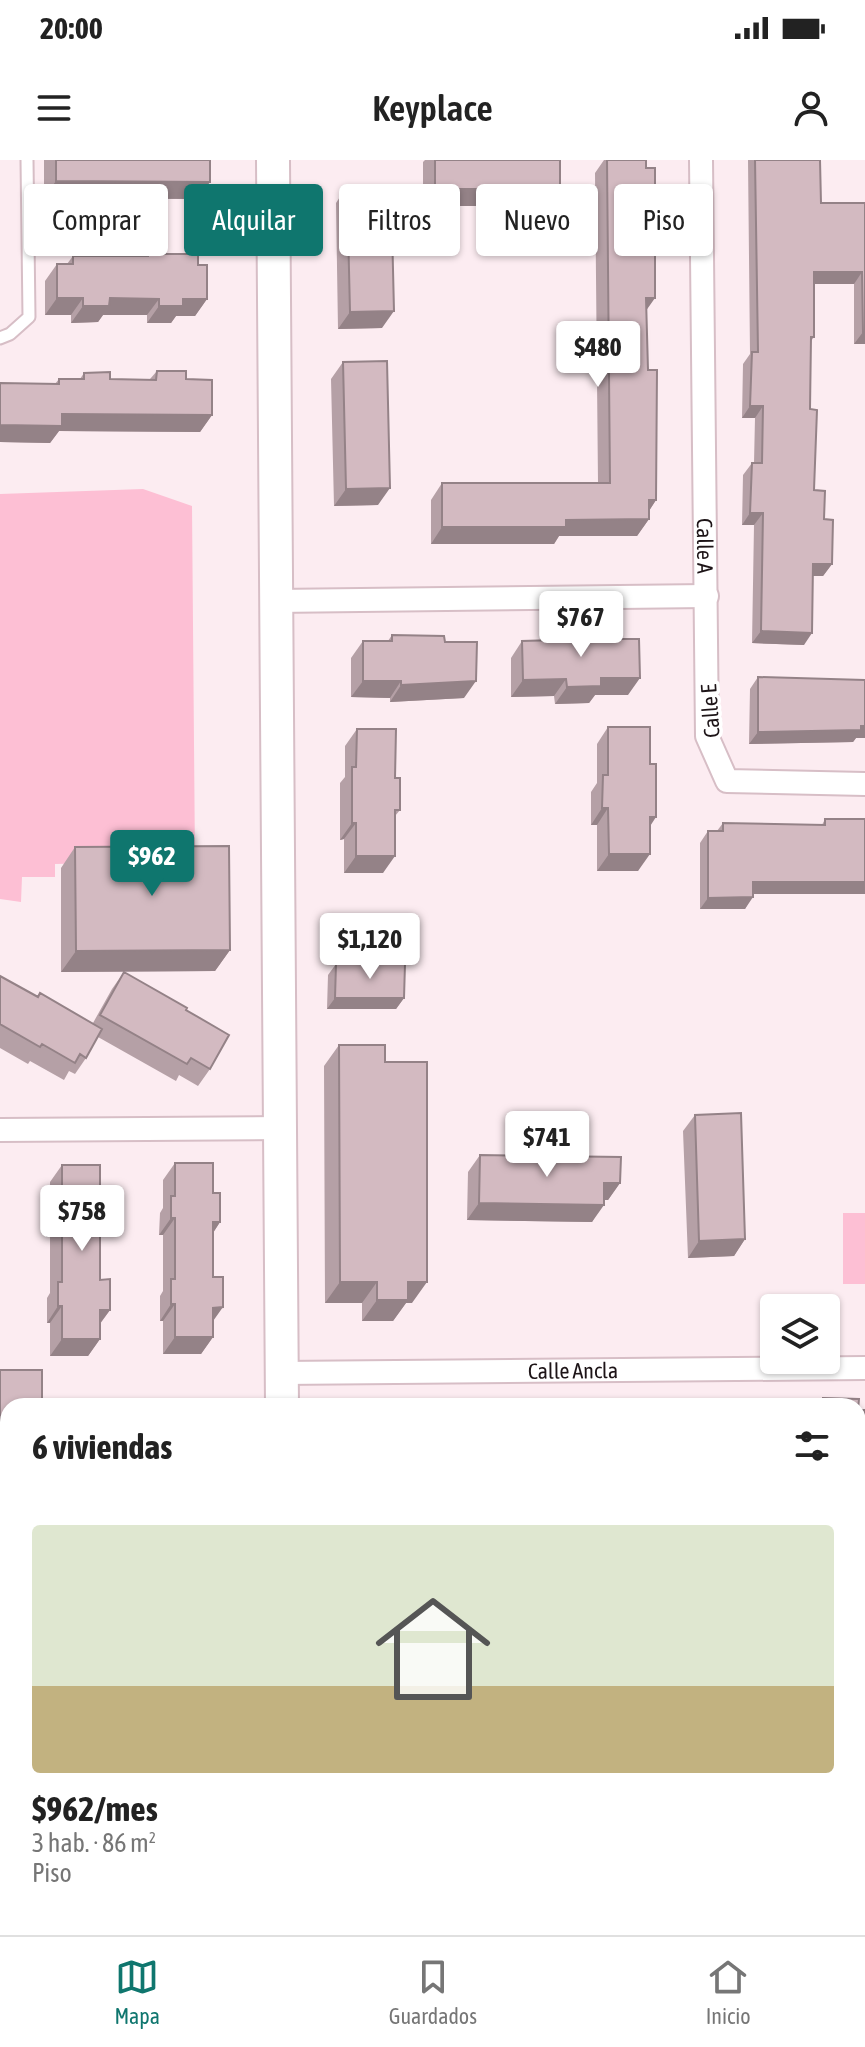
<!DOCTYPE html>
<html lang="es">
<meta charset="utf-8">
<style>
:root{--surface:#fff;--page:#f2f2f2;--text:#222;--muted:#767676;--line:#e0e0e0;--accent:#0f766e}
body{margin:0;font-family:"Asap Condensed",sans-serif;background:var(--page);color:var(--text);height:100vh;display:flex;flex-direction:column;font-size:30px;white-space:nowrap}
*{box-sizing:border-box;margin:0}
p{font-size:26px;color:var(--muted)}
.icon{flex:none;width:44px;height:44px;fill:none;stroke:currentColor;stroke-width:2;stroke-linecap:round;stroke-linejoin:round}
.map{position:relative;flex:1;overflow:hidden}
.sheet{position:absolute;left:0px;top:1238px;width:866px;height:538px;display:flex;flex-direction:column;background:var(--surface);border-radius:24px 24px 0 0;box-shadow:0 2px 6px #0004}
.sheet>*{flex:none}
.hud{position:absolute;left:24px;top:24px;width:818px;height:72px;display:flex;gap:16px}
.tools{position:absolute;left:760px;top:1134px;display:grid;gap:16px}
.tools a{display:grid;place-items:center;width:80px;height:80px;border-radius:8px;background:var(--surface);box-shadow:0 2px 6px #0004;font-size:40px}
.price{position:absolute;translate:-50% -68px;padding:0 18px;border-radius:8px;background:#fff;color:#222;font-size:26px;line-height:52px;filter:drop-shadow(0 2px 4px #0008)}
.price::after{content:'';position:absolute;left:50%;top:48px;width:24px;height:18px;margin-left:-12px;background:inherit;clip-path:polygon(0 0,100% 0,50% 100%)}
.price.current{background:var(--accent);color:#fff}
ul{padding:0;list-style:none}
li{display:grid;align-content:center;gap:16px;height:424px;padding:0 32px}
li span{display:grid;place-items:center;height:248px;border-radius:8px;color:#555}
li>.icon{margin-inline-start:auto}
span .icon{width:144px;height:144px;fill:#fffc;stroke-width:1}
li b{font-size:34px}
h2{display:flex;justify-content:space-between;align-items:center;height:96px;padding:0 32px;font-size:34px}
.chip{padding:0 28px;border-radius:8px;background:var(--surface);box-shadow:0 2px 6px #0004;font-size:28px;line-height:72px}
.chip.current{background:var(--accent);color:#fff}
.status{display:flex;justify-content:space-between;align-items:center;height:56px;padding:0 40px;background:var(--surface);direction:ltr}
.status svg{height:22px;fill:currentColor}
header{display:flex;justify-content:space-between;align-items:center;height:104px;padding:0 32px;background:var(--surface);font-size:36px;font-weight:600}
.tab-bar{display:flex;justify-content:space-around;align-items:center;height:112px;border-top:2px solid var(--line);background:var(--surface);font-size:22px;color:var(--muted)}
.tab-bar a{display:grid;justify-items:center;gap:4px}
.tab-bar .current{color:var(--accent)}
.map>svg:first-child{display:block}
.park{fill:#fdbfd4}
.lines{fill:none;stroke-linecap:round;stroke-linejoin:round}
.lane-casing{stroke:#d7bec6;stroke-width:15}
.street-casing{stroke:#d7bec6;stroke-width:26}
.secondary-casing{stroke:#d7bec6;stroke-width:36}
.lane{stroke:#fff;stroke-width:11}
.street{stroke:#fff;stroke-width:22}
.secondary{stroke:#fff;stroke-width:32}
.wall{fill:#b5a0a6}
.shaded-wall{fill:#948287}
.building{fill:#d3bac1;stroke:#948287;stroke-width:2}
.labels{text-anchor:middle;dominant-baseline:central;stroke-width:7;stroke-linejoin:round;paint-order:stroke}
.street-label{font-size:22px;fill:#1d1417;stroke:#fff}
</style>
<div class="status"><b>20:00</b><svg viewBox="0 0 49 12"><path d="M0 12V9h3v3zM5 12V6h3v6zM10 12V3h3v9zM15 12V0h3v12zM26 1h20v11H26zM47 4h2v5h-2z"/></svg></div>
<header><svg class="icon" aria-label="menu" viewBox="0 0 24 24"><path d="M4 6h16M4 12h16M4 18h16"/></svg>Keyplace<svg class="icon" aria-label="person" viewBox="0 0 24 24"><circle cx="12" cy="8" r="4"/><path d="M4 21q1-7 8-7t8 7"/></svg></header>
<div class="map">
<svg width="865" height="1775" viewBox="0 0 865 1775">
<rect width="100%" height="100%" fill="#fcecf1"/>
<path class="park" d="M 143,329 L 192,346 L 195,701 L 55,704 L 55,717 L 22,717 L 21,742 L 0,739 L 0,334 Z
M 843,1053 L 865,1053 L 865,1124 L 843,1124 Z"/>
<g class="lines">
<defs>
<path id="lane" d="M 0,178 L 10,174 L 29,157 L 27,0"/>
<g id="street">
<path id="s1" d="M 701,0 L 707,576 L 727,621 L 865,624"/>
<path d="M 275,441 L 707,436"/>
<path d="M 0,970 L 281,968"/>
<path id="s2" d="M 281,1213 L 865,1208"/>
<path d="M 858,1414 L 865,1414"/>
<path d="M 858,1614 L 865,1614"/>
</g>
<path id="secondary" d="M 273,0 L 282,1246
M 284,1768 L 284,1775"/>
</defs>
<use href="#lane" class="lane-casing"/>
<use href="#street" class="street-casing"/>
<use href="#secondary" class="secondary-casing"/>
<use href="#lane" class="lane"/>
<use href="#street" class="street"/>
<use href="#secondary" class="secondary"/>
</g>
<path class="wall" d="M 44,0 L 210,0 L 198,39 L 44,38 Z
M 425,0 L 560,0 L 548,46 L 423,46 L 423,2 Z
M 604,0 L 646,0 L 647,198 L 656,340 L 649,351 L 649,359 L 637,376 L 559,376 L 554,384 L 431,384 L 431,340 L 442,323 L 598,323 L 595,13 Z
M 748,0 L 820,0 L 821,43 L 865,43 L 865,184 L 854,184 L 854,124 L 814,124 L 814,177 L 811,181 L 810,249 L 814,330 L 824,359 L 832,404 L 823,416 L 813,416 L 804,485 L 752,483 L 754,365 L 742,365 L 743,315 L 752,303 L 754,303 L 755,258 L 742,258 L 743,204 L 750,194 Z
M 347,26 L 382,168 L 338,169 L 336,43 Z
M 148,94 L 198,105 L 207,139 L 195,156 L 176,156 L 171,163 L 147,163 L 147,155 L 103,155 L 98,162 L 71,163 L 71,155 L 45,155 L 45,121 L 57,104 L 67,104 L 73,96 L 146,96 Z
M 343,202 L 378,345 L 334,346 L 331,219 Z
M 157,211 L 186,219 L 212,255 L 200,272 L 59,271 L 50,283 L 0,282 L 0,223 L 55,224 L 59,219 L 80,219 L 84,213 L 110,219 L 150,219 Z
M 557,472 L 607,479 L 628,535 L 595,535 L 589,543 L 555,544 L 554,536 L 511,537 L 511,498 L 522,481 L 550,481 Z
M 392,475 L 445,482 L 464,538 L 390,542 L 390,538 L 351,537 L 351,498 L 363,481 L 388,481 Z
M 758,517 L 856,578 L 853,582 L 749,584 L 750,529 Z
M 608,567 L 650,666 L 638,711 L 597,711 L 597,665 L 591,665 L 591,632 L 597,623 L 597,584 Z
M 357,569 L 395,618 L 400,650 L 395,656 L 383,713 L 344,713 L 344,679 L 340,680 L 340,623 L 345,617 L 345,586 Z
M 825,659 L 865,659 L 865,734 L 753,734 L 745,749 L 700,749 L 700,683 L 708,671 L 717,671 L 723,663 L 822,665 Z
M 75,687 L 230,790 L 215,811 L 61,812 L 61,708 Z
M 336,804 L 404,838 L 396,849 L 327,849 L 328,815 Z
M 124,812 L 186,850 L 210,909 L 198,926 L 179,915 L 176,921 L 98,877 L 86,898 L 75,914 L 69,911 L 64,920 L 30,901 L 28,904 L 0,888 L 0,816 L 38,837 L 93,863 L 112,829 Z
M 339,885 L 385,902 L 412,1143 L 406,1143 L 393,1161 L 362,1161 L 362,1143 L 325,1143 L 324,906 Z
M 695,955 L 745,1079 L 734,1096 L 688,1098 L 683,971 Z
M 480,995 L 620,1023 L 608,1040 L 604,1040 L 592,1062 L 467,1060 L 468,1012 Z
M 175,1003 L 213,1033 L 220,1062 L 213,1073 L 213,1177 L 201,1194 L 163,1194 L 163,1161 L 160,1161 L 160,1136 L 163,1131 L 163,1075 L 159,1075 L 160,1053 L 163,1048 L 163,1020 Z
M 62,1005 L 100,1074 L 100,1120 L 110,1150 L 100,1164 L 100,1179 L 88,1196 L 50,1196 L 50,1163 L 47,1163 L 47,1138 L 50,1133 L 50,1077 L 46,1077 L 47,1055 L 50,1050 L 50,1022 Z
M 823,1238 L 859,1239 L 858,1250 L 865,1250 L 865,1368 L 859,1368 L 860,1300 L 858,1300 L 858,1246 L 817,1246 Z
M 0,1439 L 8,1451 L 8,1573 L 7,1574 L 8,1576 L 8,1739 L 0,1744 Z
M 113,1768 L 196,1768 L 191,1775 L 123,1775 Z
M 753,1768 L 803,1768 L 798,1775 L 754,1775 Z"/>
<path class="shaded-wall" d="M 56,21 L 210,22 L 198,39 L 44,38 Z
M 435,29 L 560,29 L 548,46 L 423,46 Z
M 814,112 L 862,112 L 854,124 L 805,124 Z
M 57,138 L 83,138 L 71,155 L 45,155 Z
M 110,138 L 159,139 L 147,155 L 103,155 L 98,162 L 71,163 L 83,146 Z
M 646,138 L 655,138 L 643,155 Z
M 183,139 L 207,139 L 195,156 L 176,156 L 171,163 L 147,163 L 159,146 Z
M 394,151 L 382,168 L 338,169 L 350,152 Z
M 863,172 L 865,172 L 865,184 L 854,184 Z
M 750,246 L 763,246 L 755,258 L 742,258 Z
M 62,254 L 212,255 L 200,272 L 59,271 L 50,283 L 0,282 L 0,265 Z
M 390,328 L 378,345 L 334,346 L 346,329 Z
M 649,340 L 656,340 L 645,357 Z
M 750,353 L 763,353 L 754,365 L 742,365 Z
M 649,359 L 637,376 L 559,376 L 554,384 L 431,384 L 442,367 L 566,360 Z
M 813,404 L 832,404 L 823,416 L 805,416 Z
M 761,471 L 812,473 L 804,485 L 752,483 Z
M 601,518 L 640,518 L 628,535 L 595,535 L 589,543 L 555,544 L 567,527 Z
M 566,519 L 554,536 L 511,537 L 523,520 Z
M 363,521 L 401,521 L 390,538 L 351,537 Z
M 476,521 L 464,538 L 390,542 L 401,525 Z
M 861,566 L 865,566 L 865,578 L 856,578 L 853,582 L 749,584 L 758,572 Z
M 602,648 L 608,648 L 597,665 L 591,665 Z
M 650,657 L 656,657 L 645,674 Z
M 352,663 L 356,663 L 344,679 L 340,680 Z
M 609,694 L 650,694 L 638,711 L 597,711 Z
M 356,696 L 395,696 L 383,713 L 344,713 Z
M 753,722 L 865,722 L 865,734 L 745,734 Z
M 753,737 L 745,749 L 700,749 L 708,738 Z
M 230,790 L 215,811 L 61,812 L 76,791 Z
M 335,838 L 404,838 L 396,849 L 327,849 Z
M 604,1023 L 620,1023 L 608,1040 L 592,1040 Z
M 479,1043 L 604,1045 L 592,1062 L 467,1060 Z
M 171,1058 L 175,1058 L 163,1075 L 159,1075 Z
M 58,1060 L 62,1060 L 50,1077 L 46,1077 Z
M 213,1062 L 220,1062 L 209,1079 Z
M 100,1064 L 107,1064 L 95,1081 Z
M 745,1079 L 734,1096 L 688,1098 L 699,1081 Z
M 340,1122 L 377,1122 L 362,1143 L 325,1143 Z
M 408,1122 L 427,1122 L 412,1143 L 406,1143 L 393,1161 L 362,1161 L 377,1140 Z
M 171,1144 L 175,1144 L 163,1161 L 160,1161 Z
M 58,1146 L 62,1146 L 50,1163 L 47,1163 Z
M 223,1147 L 211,1164 L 213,1148 Z
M 100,1150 L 110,1150 L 98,1166 Z
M 175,1177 L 213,1177 L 201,1194 L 163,1194 Z
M 62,1179 L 100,1179 L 88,1196 L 50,1196 Z
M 858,1284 L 865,1284 L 865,1293 L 860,1300 L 858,1300 Z
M 0,1340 L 8,1340 L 8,1360 L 0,1360 Z
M 865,1359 L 865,1368 L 859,1368 Z
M 862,1553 L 865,1553 L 865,1566 L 858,1566 Z
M 8,1562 L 8,1573 L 0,1579 L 0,1567 Z
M 858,1720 L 865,1720 L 865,1732 L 858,1732 Z
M 8,1733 L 8,1739 L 0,1744 Z
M 803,1768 L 798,1775 L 758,1775 L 762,1769 Z"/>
<path class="building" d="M 56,0 L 210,0 L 210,22 L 56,21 Z
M 435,0 L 560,0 L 560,29 L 435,29 Z
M 607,0 L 646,0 L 646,8 L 655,8 L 655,138 L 646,138 L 648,210 L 657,210 L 656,340 L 649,340 L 649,359 L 566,360 L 566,367 L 442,367 L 442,323 L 610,323 Z
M 755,0 L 820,0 L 821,43 L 865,43 L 865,172 L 863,172 L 862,112 L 814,112 L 814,177 L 811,177 L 810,249 L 817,250 L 814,330 L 825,331 L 824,359 L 833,360 L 832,404 L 813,404 L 812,473 L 761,471 L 763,353 L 750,353 L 752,303 L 762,303 L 763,246 L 750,246 L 752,192 L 758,192 Z
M 347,26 L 391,26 L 394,151 L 350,152 Z
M 148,94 L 198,94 L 198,105 L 207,105 L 207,139 L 183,139 L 183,146 L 159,146 L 159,139 L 110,138 L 109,146 L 83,146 L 83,138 L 57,138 L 57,104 L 73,104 L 73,96 L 148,96 Z
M 387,201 L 390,328 L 346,329 L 343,202 Z
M 157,211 L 186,211 L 186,219 L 212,220 L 212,255 L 62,254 L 62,266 L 0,265 L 0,223 L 59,224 L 59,219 L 84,219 L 84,213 L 110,212 L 110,219 L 156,220 Z
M 606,471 L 607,479 L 639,479 L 640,518 L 601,518 L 601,526 L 567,527 L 566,519 L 523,520 L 522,481 L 557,480 L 557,472 Z
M 392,475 L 444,476 L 445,482 L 477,482 L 476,521 L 401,525 L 401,521 L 363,521 L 363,481 L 392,481 Z
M 758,517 L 865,520 L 865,566 L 861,566 L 861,570 L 758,572 Z
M 608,567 L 650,567 L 650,604 L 656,604 L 656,657 L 650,657 L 650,694 L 609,694 L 608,648 L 602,648 L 603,615 L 608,615 Z
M 357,569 L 396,569 L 395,618 L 400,618 L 400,650 L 395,650 L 395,696 L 356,696 L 356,663 L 352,663 L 352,607 L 356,607 Z
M 825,659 L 865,659 L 865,722 L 753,722 L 753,737 L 708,738 L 708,671 L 723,671 L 723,663 L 825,665 Z
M 229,686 L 230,790 L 76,791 L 75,687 Z
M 336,804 L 405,804 L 404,838 L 335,838 Z
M 124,812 L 187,848 L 186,850 L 229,875 L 210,909 L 191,898 L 187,904 L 100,855 Z
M 0,816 L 38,837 L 40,833 L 102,869 L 86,898 L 80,894 L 75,903 L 42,884 L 40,887 L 0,864 Z
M 339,885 L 385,885 L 385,902 L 427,902 L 427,1122 L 408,1122 L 408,1140 L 377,1140 L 377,1122 L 340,1122 Z
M 741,953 L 745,1079 L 699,1081 L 695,955 Z
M 480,995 L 621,997 L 620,1023 L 604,1023 L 604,1045 L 479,1043 Z
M 175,1003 L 213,1003 L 213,1033 L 220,1033 L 220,1062 L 213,1062 L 213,1117 L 223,1117 L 223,1147 L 213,1148 L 213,1177 L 175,1177 L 175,1144 L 171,1144 L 171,1119 L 175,1119 L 175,1058 L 171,1058 L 171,1036 L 175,1036 Z
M 62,1005 L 100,1005 L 100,1035 L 107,1035 L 107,1064 L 100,1064 L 100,1120 L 110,1119 L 110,1150 L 100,1150 L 100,1179 L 62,1179 L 62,1146 L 58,1146 L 58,1122 L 62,1122 L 62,1060 L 58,1060 L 58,1038 L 62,1038 Z
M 0,1210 L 42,1210 L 42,1246 L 8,1246 L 8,1340 L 0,1340 Z
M 823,1238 L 859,1239 L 858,1250 L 865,1250 L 865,1284 L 858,1284 L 858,1246 L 823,1246 Z
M 865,1438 L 865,1553 L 862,1553 L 863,1579 L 858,1579 L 858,1439 Z
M 0,1439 L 8,1451 L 8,1562 L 0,1567 Z
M 4,1571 L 8,1576 L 8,1714 L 0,1702 L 0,1574 Z
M 858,1654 L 865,1654 L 865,1720 L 858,1720 Z
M 155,1768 L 195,1768 L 190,1775 L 164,1775 Z
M 762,1768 L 797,1768 L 762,1769 Z"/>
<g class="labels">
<g class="street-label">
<text stroke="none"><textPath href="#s1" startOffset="386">Calle A</textPath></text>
<text transform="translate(710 551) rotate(-94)">Calle E</text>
<text stroke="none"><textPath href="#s2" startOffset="292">Calle Ancla</textPath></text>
</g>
</g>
</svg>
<div class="tools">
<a><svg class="icon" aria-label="layers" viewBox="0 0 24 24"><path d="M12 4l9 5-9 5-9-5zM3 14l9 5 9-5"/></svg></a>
</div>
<b class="price" style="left:598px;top:229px">$480</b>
<b class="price" style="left:581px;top:499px">$767</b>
<b class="price current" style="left:152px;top:738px">$962</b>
<b class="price" style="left:370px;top:821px">$1,120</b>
<b class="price" style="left:547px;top:1019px">$741</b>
<b class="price" style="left:82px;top:1093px">$758</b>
<div class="hud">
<a class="chip">Comprar</a>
<a class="chip current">Alquilar</a>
<a class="chip">Filtros</a>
<a class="chip">Nuevo</a>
<a class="chip">Piso</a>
</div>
<section class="sheet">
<h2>6 viviendas<svg class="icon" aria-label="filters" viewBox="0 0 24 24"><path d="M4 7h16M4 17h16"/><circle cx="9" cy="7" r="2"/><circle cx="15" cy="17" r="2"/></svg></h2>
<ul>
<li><span style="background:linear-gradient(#dfe7d0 65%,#c2b280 0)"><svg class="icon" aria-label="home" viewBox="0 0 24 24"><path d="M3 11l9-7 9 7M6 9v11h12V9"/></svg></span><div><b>$962/mes</b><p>3 hab. · 86 m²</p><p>Piso</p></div></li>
</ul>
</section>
</div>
<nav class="tab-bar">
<a class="current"><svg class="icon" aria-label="map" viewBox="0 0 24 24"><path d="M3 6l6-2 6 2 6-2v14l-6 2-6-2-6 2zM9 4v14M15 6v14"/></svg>Mapa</a>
<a><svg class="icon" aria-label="saved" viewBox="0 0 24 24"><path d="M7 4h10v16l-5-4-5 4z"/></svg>Guardados</a>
<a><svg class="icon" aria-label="home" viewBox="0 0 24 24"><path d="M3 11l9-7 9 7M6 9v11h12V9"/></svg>Inicio</a>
</nav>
